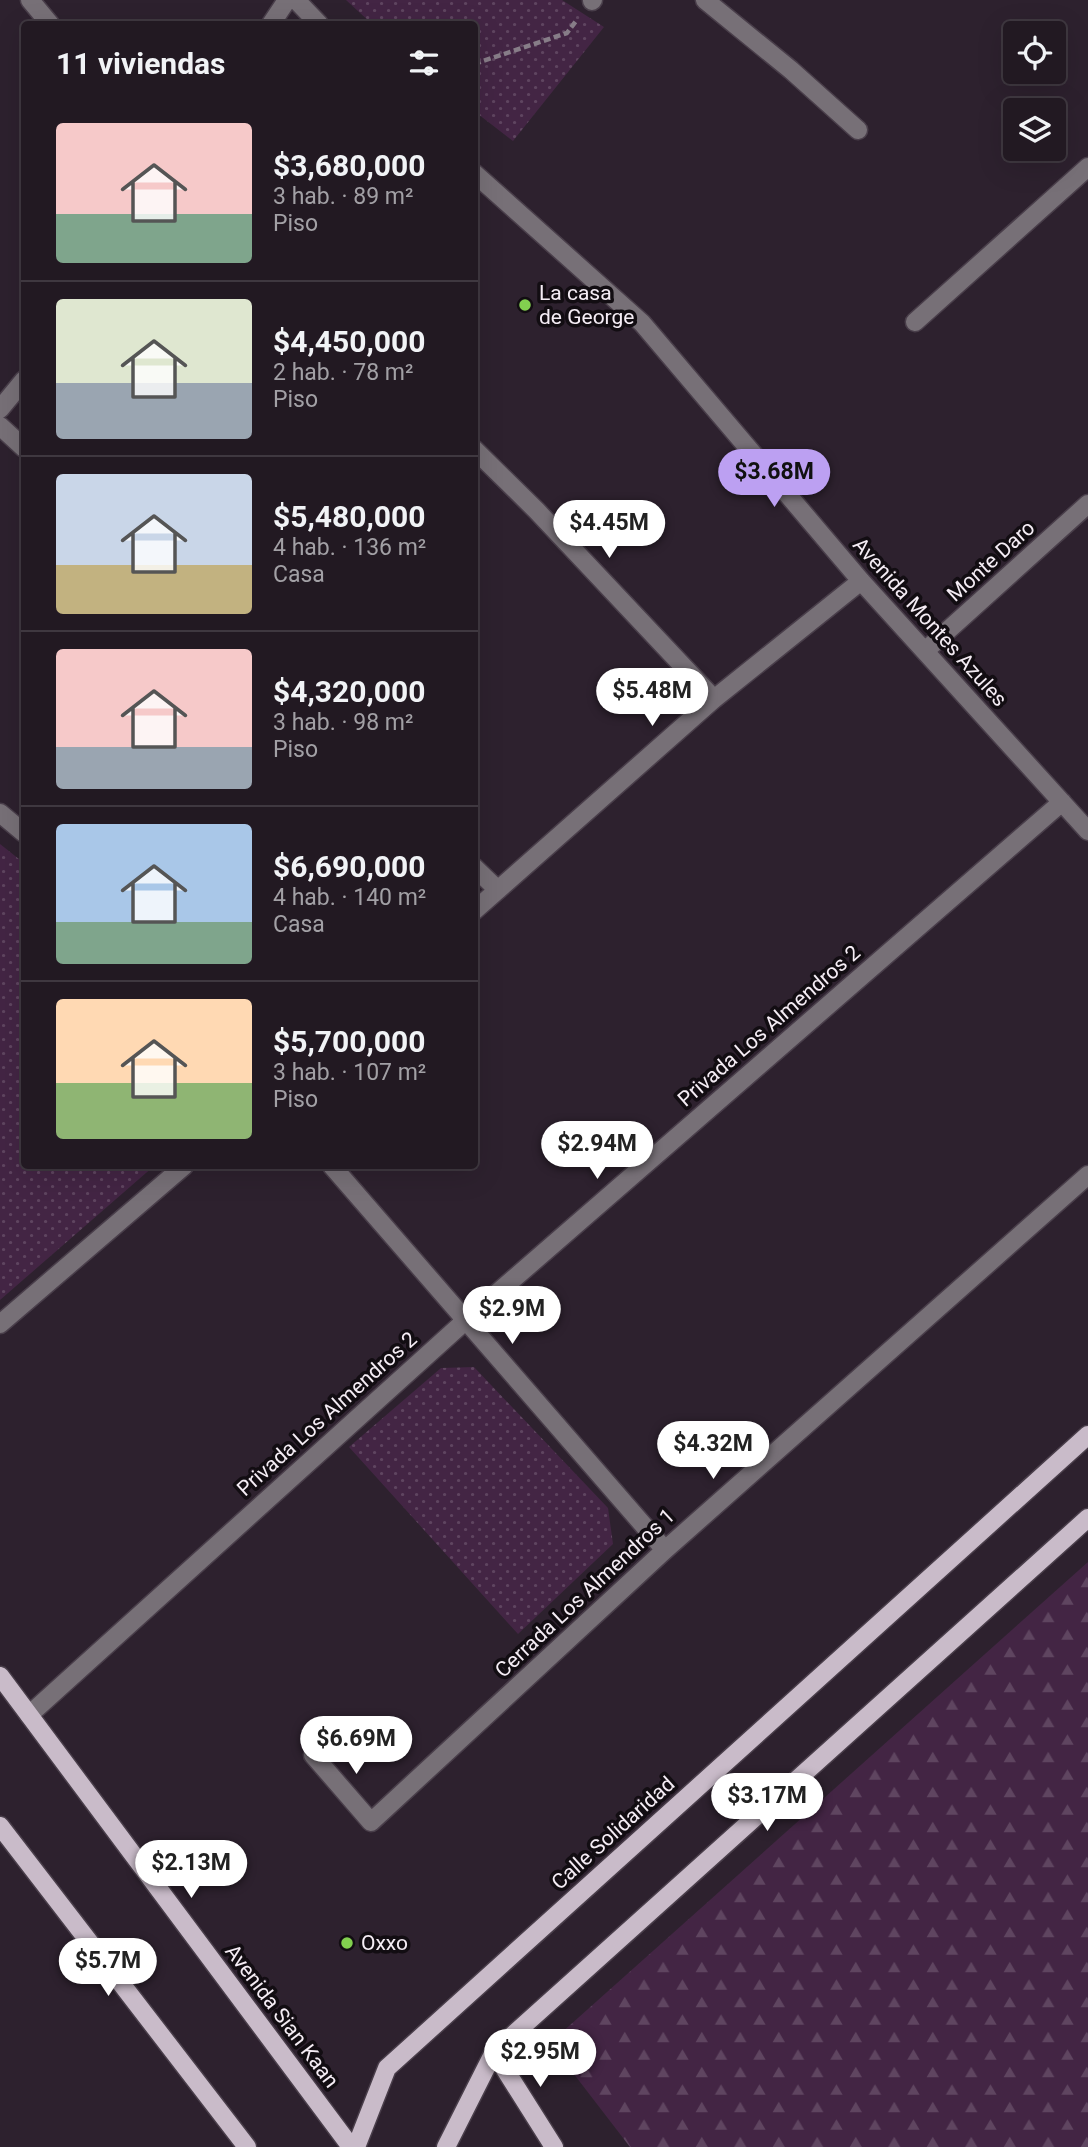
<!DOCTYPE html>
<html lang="es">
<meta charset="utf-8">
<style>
:root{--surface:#221922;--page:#2e262f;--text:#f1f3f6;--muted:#a2a0a5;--line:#3f3840;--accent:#bca0f2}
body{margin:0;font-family:Roboto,sans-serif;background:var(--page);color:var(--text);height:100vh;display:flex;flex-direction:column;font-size:26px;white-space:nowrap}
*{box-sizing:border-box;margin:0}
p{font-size:23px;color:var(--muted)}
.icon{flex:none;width:38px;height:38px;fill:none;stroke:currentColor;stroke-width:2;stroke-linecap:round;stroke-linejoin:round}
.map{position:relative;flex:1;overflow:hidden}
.panel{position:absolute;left:21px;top:21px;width:457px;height:1148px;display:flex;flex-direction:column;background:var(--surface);border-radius:7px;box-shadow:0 7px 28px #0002,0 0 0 2px var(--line)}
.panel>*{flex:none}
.controls{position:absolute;left:1003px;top:21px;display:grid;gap:14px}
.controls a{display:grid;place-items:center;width:63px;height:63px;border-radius:7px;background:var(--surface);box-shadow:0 7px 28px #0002,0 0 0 2px var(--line);font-size:35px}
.price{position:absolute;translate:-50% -60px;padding:0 16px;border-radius:24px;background:#fff;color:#222;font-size:23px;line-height:46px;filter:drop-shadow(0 2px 4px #0008)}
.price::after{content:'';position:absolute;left:50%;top:42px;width:21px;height:16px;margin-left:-10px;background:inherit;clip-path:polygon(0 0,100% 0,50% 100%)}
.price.on{background:var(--accent);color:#111}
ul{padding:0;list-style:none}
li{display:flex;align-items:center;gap:21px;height:175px;padding:0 35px}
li+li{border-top:2px solid var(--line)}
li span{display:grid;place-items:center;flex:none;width:196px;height:140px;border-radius:7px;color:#555}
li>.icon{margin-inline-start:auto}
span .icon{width:84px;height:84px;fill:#fffc;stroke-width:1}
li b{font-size:30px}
h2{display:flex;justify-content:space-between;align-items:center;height:84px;padding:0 35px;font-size:30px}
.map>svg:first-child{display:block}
.forest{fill:url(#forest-firs)}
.park{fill:url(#park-dots)}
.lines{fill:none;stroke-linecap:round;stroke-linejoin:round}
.minor-casing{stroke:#493e4a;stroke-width:21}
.major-casing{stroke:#493e4a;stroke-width:21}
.path{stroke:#877d88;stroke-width:4.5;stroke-dasharray:7 3.5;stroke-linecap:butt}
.minor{stroke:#777077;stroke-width:18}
.major{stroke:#c9bbc9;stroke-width:18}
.poi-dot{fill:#82d04f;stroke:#120d12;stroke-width:2.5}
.labels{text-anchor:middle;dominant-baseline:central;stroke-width:7;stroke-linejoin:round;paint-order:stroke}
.poi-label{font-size:21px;fill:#f5edf5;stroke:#120d12;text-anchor:start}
.street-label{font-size:21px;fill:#f5edf5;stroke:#120d12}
</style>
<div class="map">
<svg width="1088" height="2147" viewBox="0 0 1088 2147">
<defs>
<pattern id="forest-firs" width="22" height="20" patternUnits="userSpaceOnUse" patternTransform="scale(1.75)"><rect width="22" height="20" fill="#432544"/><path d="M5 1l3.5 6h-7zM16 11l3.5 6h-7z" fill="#5f4560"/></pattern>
<pattern id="park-dots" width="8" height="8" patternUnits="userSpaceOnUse" patternTransform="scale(1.75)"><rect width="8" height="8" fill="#432544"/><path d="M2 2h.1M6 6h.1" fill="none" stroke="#5f4560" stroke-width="1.8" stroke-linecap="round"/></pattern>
</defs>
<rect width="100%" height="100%" fill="#2d212e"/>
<path class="forest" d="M 1088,1562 L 1088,2147 L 630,2147 L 550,2043 Z"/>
<path class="park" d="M 346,0 L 562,0 L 604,27 L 513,141 L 474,111 L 474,24 L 372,24 Z
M 0,844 L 24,863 L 24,1166 L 154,1166 L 0,1300 Z
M 474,1367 L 608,1508 L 613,1544 L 518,1634 L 349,1447 L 441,1368 Z"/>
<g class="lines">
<defs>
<path id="minor" d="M 30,0 L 50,24
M 296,0 L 319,24
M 705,0 L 791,70 L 858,130
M 592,1 L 593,0
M 271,24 L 287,0
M 474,173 L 642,323 L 861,581 L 1088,831
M 915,322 L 1088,167
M 0,409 L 24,380
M 0,426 L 24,448
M 474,449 L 537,511 L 714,699
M 925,651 L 1088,504
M 0,813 L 24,833
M 474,867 L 498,890
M 474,911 L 714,699 L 861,581
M 332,1166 L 665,1550
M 0,1324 L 184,1166
M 29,1715 L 465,1321 L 1062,802
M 313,1755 L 371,1822 L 665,1550 L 1088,1175"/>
<path id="major" d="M 0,1676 L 351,2147
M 0,1826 L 247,2147
M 494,2052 L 554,2147
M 356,2147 L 387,2068 L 1088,1435
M 446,2147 L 494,2052 L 1088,1518"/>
</defs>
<use href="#minor" class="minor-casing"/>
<use href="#major" class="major-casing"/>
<path class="path" d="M 474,64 L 567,33 L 576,21"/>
<use href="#minor" class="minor"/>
<use href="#major" class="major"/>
</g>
<g class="poi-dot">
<circle cx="525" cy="305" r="7"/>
<circle cx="347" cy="1943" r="7"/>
</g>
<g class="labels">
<g class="poi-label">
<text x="539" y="293">La casa<tspan x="539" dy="24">de George</tspan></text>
<text x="361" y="1943">Oxxo</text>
</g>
<g class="street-label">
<text transform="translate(991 561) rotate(-42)">Monte Daro</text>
<text transform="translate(930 622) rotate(48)">Avenida Montes Azules</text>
<text transform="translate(769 1026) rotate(-41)">Privada Los Almendros 2</text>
<text transform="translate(327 1414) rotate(-42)">Privada Los Almendros 2</text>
<text transform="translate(585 1593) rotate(-43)">Cerrada Los Almendros 1</text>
<text transform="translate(613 1833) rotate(-42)">Calle Solidaridad</text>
<text transform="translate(282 2016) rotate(53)">Avenida Sian Kaan</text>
</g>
</g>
</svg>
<div class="controls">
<a><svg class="icon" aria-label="locate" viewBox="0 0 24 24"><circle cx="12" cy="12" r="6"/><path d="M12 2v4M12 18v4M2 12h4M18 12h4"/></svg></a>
<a><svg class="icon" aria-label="layers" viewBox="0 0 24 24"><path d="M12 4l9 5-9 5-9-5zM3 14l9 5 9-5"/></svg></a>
</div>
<b class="price on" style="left:774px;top:509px">$3.68M</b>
<b class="price" style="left:609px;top:560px">$4.45M</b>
<b class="price" style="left:652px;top:728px">$5.48M</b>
<b class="price" style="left:597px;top:1181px">$2.94M</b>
<b class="price" style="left:512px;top:1346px">$2.9M</b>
<b class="price" style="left:713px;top:1481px">$4.32M</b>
<b class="price" style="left:356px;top:1776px">$6.69M</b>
<b class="price" style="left:767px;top:1833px">$3.17M</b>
<b class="price" style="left:191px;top:1900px">$2.13M</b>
<b class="price" style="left:108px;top:1998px">$5.7M</b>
<b class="price" style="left:540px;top:2089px">$2.95M</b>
<section class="panel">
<h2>11 viviendas<svg class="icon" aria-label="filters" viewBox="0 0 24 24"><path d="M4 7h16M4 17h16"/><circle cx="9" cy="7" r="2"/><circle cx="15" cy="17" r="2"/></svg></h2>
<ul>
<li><span style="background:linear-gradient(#f6c9c9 65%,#7fa58c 0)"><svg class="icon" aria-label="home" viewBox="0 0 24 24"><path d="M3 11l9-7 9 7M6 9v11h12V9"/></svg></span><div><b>$3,680,000</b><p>3 hab. · 89 m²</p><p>Piso</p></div></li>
<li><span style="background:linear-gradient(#dfe7d0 60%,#9aa5b1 0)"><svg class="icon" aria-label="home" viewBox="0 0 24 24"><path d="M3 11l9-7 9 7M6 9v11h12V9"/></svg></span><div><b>$4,450,000</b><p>2 hab. · 78 m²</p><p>Piso</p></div></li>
<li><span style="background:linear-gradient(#c9d6e8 65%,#c2b280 0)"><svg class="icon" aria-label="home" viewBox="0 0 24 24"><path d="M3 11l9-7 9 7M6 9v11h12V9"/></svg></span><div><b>$5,480,000</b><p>4 hab. · 136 m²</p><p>Casa</p></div></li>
<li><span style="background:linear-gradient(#f6c9c9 70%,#9aa5b1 0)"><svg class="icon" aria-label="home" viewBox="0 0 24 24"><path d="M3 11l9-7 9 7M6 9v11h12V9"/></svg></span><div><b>$4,320,000</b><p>3 hab. · 98 m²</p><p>Piso</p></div></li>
<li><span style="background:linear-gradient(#a9c7e8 70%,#7fa58c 0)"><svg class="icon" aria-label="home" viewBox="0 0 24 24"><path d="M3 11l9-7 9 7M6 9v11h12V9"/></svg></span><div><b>$6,690,000</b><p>4 hab. · 140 m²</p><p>Casa</p></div></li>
<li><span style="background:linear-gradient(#ffd9b3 60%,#8fb573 0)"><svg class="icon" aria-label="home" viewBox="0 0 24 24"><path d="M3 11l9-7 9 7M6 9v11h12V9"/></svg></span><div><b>$5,700,000</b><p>3 hab. · 107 m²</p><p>Piso</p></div></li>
</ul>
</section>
</div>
